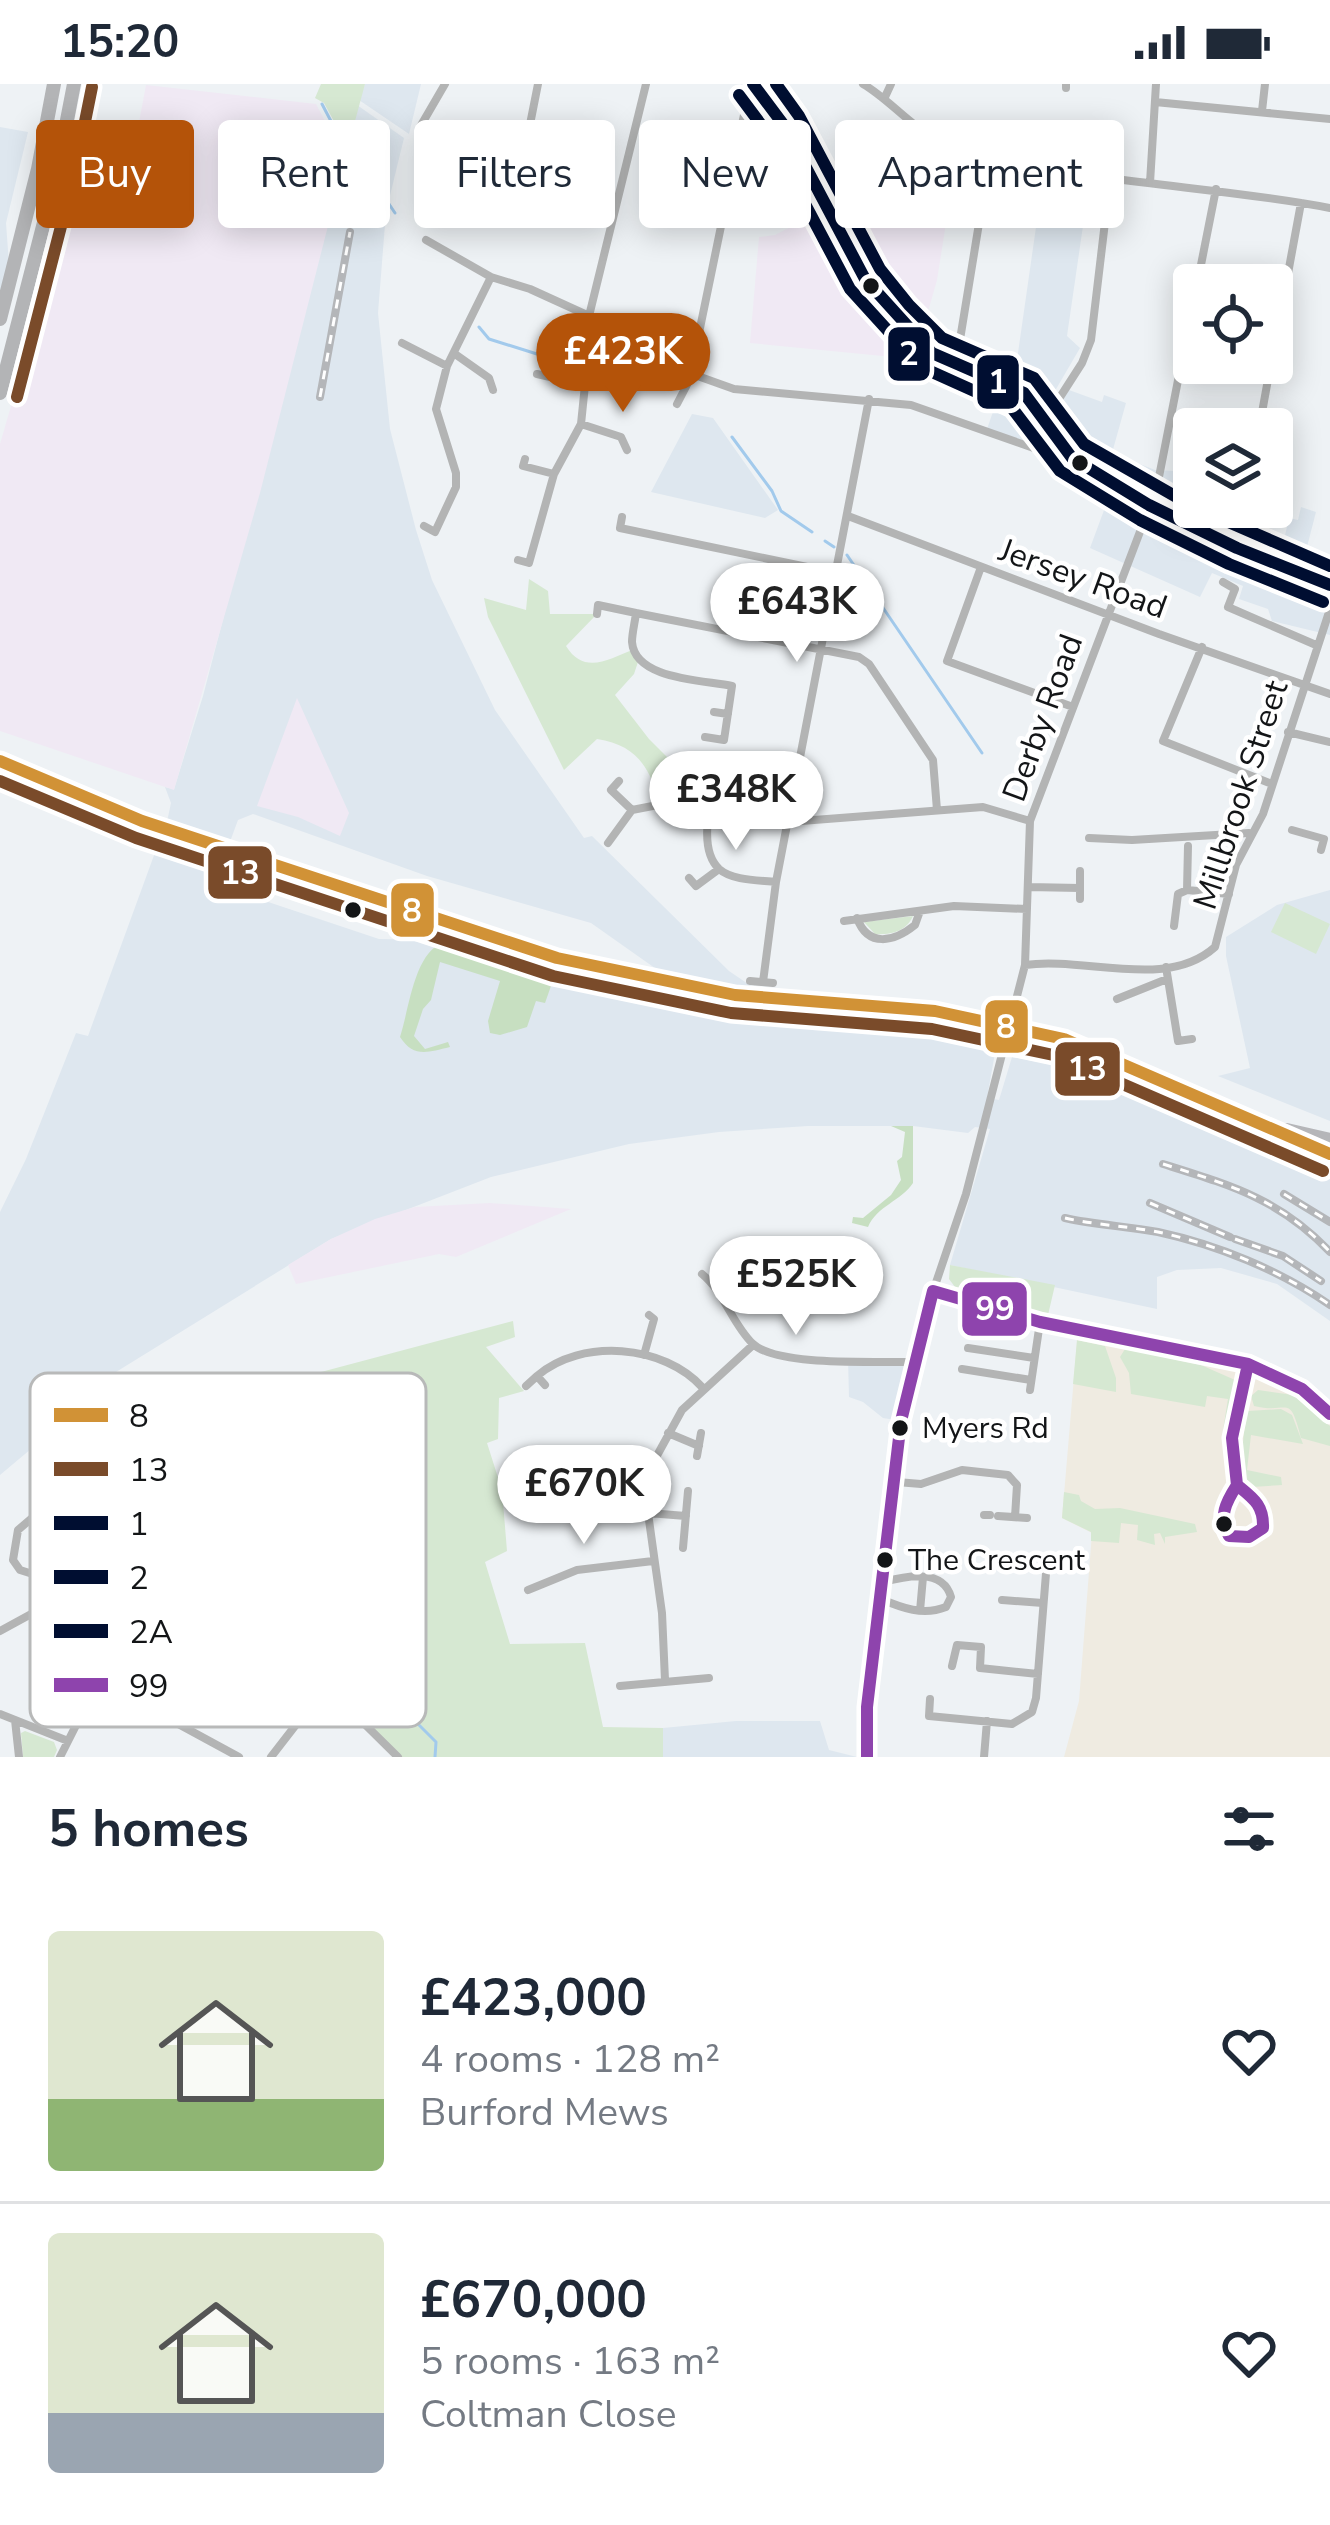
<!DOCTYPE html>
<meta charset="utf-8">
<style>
:root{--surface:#fff;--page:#f6f6f7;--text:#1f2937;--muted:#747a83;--line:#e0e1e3;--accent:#b45309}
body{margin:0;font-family:"Nunito Sans",sans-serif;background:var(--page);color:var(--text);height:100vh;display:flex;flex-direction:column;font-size:45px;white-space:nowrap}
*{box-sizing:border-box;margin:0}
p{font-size:39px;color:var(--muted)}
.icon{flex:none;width:66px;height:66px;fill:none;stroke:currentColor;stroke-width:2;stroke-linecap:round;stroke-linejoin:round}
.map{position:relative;height:1673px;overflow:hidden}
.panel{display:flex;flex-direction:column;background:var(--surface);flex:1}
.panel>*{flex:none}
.banner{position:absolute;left:36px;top:36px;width:1260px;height:108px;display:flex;gap:24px}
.buttons{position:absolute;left:1173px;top:180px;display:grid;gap:24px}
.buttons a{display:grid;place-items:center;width:120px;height:120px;border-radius:12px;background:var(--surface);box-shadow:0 6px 30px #0003;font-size:60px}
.price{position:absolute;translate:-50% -102px;padding:0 27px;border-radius:42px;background:#fff;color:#222;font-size:39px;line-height:78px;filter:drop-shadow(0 3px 6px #0008)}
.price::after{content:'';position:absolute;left:50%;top:72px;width:36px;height:27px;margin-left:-18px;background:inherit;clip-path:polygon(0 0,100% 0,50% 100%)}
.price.current{background:var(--accent);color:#fff}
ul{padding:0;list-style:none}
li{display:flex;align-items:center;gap:36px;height:300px;padding:0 48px}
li+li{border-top:3px solid var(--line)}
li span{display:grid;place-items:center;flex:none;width:336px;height:240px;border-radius:12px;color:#555}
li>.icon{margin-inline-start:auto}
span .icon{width:144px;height:144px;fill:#fffc;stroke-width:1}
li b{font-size:51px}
h2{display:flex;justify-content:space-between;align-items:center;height:144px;padding:0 48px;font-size:51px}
.pill{padding:0 42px;border-radius:12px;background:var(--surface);box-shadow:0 6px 30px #0003;font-size:42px;line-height:108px}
.pill.current{background:var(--accent);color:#fff}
.status{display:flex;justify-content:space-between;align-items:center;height:84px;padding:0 60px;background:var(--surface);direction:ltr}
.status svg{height:33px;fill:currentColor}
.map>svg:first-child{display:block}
.built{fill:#dee7ef;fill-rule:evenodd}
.industrial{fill:#f0e9f4}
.medical{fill:#efebe1}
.green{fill:#d6e8d2}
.forest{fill:#c7dfc1}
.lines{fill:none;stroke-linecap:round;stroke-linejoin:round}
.stream{stroke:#a2caec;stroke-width:3}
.minor{stroke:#b3b4b4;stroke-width:8}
.secondary{stroke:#b2b3b4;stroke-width:12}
.primary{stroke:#b5b6b9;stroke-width:12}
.trunk{stroke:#b3b4b6;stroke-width:14}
.rail-casing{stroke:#b4b6b9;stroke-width:8}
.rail{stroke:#fff;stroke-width:3;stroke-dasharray:9;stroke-linecap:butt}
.primary-bridge{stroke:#b5b6b9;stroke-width:12}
.bus-1-casing{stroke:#fff;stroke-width:21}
.bus-2-casing{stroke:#fff;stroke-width:21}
.bus-3-casing{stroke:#fff;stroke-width:21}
.bus-4-casing{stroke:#fff;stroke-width:21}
.bus-5-casing{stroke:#fff;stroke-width:21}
.bus-6-casing{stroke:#fff;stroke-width:21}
.bus-1{stroke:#d19236;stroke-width:12}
.bus-2{stroke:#7a4b2a;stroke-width:12}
.bus-3{stroke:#000e31;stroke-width:12}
.bus-4{stroke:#000e31;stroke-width:12}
.bus-5{stroke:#000e31;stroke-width:12}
.bus-6{stroke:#8e44ad;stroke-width:12}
.bus-dot{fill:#131517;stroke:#fff;stroke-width:4.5}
.labels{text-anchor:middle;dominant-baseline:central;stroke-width:9;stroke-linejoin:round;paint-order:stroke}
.bus-label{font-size:30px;fill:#131517;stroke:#fff;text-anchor:start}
.street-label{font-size:33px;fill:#131517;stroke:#fff}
.key{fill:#fff;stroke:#b8b9b9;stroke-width:3}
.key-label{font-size:33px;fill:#131517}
.line-badge{stroke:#fff;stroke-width:4.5}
.badge-label{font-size:33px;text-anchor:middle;font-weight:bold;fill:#fff}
</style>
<div class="status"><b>15:20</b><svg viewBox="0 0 49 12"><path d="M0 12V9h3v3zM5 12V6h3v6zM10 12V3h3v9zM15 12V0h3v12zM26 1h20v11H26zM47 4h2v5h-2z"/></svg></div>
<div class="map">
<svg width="1330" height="1673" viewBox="0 0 1330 1673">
<rect width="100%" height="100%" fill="#eef2f5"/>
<path class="built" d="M 365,0 L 421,0 L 409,50 L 359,16 Z
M 357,21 L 404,54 L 386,128 L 378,229 L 390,345 L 416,446 L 432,496 L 495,626 L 584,754 L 592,752 L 729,887 L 782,923 L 998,952 L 987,1014 L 999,1016 L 1012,973 L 1059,982 L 1209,1039 L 1255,1060 L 1256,1065 L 1330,1081 L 1330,1237 L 1277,1200 L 1221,1184 L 1177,1186 L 1157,1193 L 1157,1225 L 950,1181 L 990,1045 L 975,1043 L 968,1049 L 913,1042 L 808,1042 L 719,1048 L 629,1060 L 491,1093 L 331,1155 L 82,1309 L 52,1334 L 50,1349 L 0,1391 L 0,1128 L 26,1075 L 76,949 L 88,952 L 168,733 L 171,719 L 165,703 L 174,705 L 203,612 ZM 253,730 L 427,792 L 591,839 L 696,913 L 448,856 L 379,855 L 232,806 L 222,794 L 221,782 L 238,736 Z
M 0,43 L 28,48 L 6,139 L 9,180 L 0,212 Z
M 1038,129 L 1084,135 L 1067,252 L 1080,264 L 1045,324 L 1014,297 Z
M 1069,306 L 1102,318 L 1104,311 L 1126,319 L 1112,369 L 1155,386 L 1194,388 L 1194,423 L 1241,423 L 1236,443 L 1270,458 L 1272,452 L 1284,456 L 1289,434 L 1298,436 L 1301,423 L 1316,428 L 1301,486 L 1226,456 L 1093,383 L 1052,334 Z
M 995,322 L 1034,329 L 1048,348 L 1055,374 L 987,345 Z
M 1202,327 L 1254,335 L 1252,345 L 1200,345 Z
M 692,330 L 713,334 L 778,426 L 765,434 L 651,408 Z
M 1110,410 L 1231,469 L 1330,509 L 1330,551 L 1272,537 L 1268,525 L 1239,515 L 1243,502 L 1212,489 L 1200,513 L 1090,464 Z
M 1330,806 L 1330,1037 L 1218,992 L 1250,984 L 1226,872 L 1226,853 L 1277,821 Z
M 848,1275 L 914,1278 L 901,1337 L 883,1334 L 863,1318 L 849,1313 Z
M 736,1637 L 820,1637 L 829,1666 L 857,1673 L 663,1673 L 663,1644 Z"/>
<path class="industrial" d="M 146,1 L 316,20 L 345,75 L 260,409 L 174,706 L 0,647 L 0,360 L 55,170 L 63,127 L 120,139 Z
M 855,48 L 869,51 L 884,49 L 884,61 L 906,65 L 906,76 L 954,89 L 937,196 L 921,252 L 878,200 L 843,139 Z
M 822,127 L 866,204 L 909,257 L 919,276 L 910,286 L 896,282 L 893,273 L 750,259 L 759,153 L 775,151 Z
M 297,614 L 349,729 L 340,752 L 298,733 L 257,722 Z
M 490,1119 L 571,1125 L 456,1173 L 439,1170 L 296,1200 L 288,1181 L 331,1155 L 375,1135 L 415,1123 Z"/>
<path class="medical" d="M 1078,1246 L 1248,1280 L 1284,1294 L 1330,1330 L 1330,1673 L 1064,1673 L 1079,1617 L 1092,1449 L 1062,1434 Z"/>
<path class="green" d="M 321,0 L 365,0 L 348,63 L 324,19 L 315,14 Z
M 529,495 L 548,507 L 550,530 L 597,530 L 566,562 C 584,591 608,576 634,565 L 639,575 L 634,590 L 615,611 L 649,655 L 676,682 L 674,720 L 660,720 C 650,684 637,661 597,655 L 564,686 L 488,533 L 484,514 L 526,526 Z
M 1285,819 L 1330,840 L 1316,870 L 1271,848 Z
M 913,832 C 906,848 890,851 875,850 L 864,838 Z
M 950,1181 L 1055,1201 L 1048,1231 L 955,1203 L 949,1195 Z
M 513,1237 L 515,1253 L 486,1263 L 524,1307 L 499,1314 L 498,1355 L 487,1359 L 502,1406 L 507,1467 L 485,1478 L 510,1560 L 585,1559 L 603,1643 L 663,1644 L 663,1673 L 398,1673 L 326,1602 L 257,1517 L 169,1477 L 157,1481 L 158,1449 L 164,1440 L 123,1405 L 97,1395 L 103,1374 L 100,1355 L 198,1338 L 306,1292 Z
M 1077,1256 L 1105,1262 L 1116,1294 L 1116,1308 L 1073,1300 Z
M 1125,1265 L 1201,1281 L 1235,1296 L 1236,1309 L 1228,1344 L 1223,1346 L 1228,1315 L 1207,1312 L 1205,1323 L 1131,1310 L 1129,1289 L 1120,1273 Z
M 1258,1306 L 1293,1311 L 1330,1342 L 1330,1362 L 1301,1354 C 1289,1307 1289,1331 1254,1322 L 1251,1312 Z
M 1281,1325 L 1292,1331 L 1303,1360 L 1251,1351 L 1247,1386 L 1281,1393 L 1282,1401 L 1252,1403 L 1245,1398 C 1241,1373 1242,1352 1248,1327 Z
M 1064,1408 L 1079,1411 L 1081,1417 L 1095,1425 L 1120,1424 L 1195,1440 L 1197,1448 L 1165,1453 L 1165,1460 L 1160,1449 L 1154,1450 L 1155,1461 L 1137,1456 L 1138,1441 L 1121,1439 L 1119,1459 L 1091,1457 L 1091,1448 L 1062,1434 Z
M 25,1647 L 54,1658 L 57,1666 L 54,1673 L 23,1673 L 21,1649 Z"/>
<path class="forest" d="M 444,858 L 558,882 L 545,919 L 536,917 L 527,943 L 500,951 L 490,949 L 488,937 L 500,897 L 440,878 L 431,916 L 423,925 L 414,952 L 425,965 L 448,958 L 450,963 C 426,969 413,973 400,953 C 409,926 414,868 444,858 Z
M 891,1042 L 913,1042 L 913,1099 C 901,1117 877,1122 868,1143 L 852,1139 L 853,1133 L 863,1134 L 891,1111 L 901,1096 L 897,1077 L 902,1073 L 905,1048 Z"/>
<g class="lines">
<path class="stream" d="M 322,20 L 345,64
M 381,108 L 395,129
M 479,243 L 489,255 L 537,270
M 732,353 L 772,407 L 781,427 L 812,448
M 825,457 L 834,463
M 847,471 L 982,669
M 37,1346 L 71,1344 L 101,1366 L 209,1389 L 233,1389 L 238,1406 L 265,1408 C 284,1432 272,1438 280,1461 C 285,1475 300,1486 307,1500 C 326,1541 315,1594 376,1598 L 436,1658 L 435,1673"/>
<path class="minor" d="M 445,0 L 420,43 L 420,55 L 506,111 L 515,108 L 518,101 L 538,0
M 863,0 C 889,15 910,42 937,55 C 961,67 991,72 1018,78 C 1121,101 1226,104 1330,124
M 1066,4 L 1066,0
M 885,13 L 891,0
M 1155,18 L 1330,35
M 1262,27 L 1265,0
M 1058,87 L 1062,45
M 1150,99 L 1156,0
M 70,124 L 93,0
M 426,156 L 491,193 L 530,205 L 677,272 L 699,249 L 746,21 L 758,7
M 1197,201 L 1216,105
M 402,259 L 447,282
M 455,270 L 489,294 L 493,306
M 1272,276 L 1301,119
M 956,280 L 990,72
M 678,285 L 734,305 L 911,321 L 1042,367 L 1061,362
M 537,290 L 585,301
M 677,320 L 692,291
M 1046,335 L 1082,279 L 1091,256 L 1110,96
M 581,340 L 621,353 L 627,366
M 1259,345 L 1271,279
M 525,375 L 523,382 L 554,390
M 848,432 L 1159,550 L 1330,610
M 622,433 L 620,444 L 836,489
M 424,442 L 435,448 L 456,403 L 456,389 L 436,325 L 447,282 L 491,193
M 1238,463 L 1245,423
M 518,476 L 529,479 L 554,390 L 581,340 L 585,301 L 581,277 L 589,232 L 646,0
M 981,483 L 947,577 L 1073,623
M 1223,498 L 1235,505 L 1228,523 L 1316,561
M 636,529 L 859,573 L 869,580 L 933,676 L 937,726
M 597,530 L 598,521 L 636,529 C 635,538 632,549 632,558 C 635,596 704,596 732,602 L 724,656 L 705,653
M 1202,563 L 1163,657 L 1272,700
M 714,628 L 728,630
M 1288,648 L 1330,658
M 706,678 L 719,681 C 714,709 695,762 719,785 C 733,797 759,796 776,798
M 619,697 L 611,706 L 632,726
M 788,738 L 983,723 L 1030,737
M 1292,746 L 1324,755 L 1321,766
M 1089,754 L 1132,756 L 1249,749
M 608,759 L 632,726 L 668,719 L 712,725
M 1080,787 L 1080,815
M 689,794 L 696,802 L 719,785
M 1028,803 L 1080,804
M 1187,806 L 1229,810
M 857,834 C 868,864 894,858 915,841 L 920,827
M 844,837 L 954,822 L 1027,825
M 1174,842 L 1178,810 L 1187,806 L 1188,762
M 1025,881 C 1085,872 1166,907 1215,863 L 1236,781 L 1263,730 L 1330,525
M 1166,883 L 1178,957 L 1192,955
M 750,897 L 773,899
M 763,898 L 776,798 L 869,315
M 1117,915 L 1167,895
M 702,1190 C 725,1209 732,1240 753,1260 C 778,1283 877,1277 914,1278
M 933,1207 L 1040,1238 L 1248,1280 L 1302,1305 L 1330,1330
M 968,1264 L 1034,1274
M 644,1271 L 654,1235 L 649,1231
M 962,1285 L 1031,1296
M 545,1301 L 537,1292 C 581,1254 664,1260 703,1304
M 526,1302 L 537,1292
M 1030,1306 L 1040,1238
M 668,1349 L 699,1362
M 697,1372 L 701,1349
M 532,1398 C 564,1396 582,1362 615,1366 C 628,1367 642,1374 654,1377
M 897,1398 L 921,1400 L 962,1386 L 1008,1391 L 1017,1401 L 1015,1433
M 1237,1401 C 1254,1416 1266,1417 1263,1444 L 1249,1453 L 1229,1452 C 1215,1433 1226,1418 1237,1401 Z
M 1237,1401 L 1232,1354 L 1248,1280
M 599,1428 L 599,1411 L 605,1409 L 648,1407
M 648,1429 L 686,1432
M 984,1431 L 990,1431
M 998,1432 L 1027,1434
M 683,1464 L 688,1407
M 58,1498 L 20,1486 L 13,1476 L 18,1446 L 66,1405 L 59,1396
M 528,1506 L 577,1486 L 653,1477
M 881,1515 C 902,1524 923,1532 946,1523 L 951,1513 C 943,1484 906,1492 883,1498
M 1002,1516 L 1043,1519
M 920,1527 L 923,1493
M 0,1547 L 44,1523 L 77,1458 L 103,1374
M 952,1582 L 957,1561 L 981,1563 L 980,1584 L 1038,1590
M 665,1596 L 662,1529 L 648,1429 L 654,1377 L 682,1326 L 753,1261
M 99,1597 L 239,1673
M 620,1602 L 709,1594
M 930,1615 L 929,1632 L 1012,1640 L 1032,1628 L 1036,1614 L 1047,1477
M 0,1630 L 68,1657
M 15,1636 L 19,1673
M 60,1673 L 157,1481 L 169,1477 L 257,1517 L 326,1602 L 398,1673
M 271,1673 L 326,1602
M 867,1673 L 867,1623 L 901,1337 L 924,1234 L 966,1110 L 1025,881 L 1030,737 L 1157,403 L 1194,215
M 984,1673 L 987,1637"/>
<path class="secondary" d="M 753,0 L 783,40 L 865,195 L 896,233 L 932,269 L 1024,309 L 1072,374 L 1149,421 L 1237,464 L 1330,501"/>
<path class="primary" d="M 0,677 L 142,737 L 557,874 L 735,911 L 898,922 L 980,934
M 357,817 L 423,842 L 497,862
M 1036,947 L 1102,969 L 1330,1070
M 1287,1045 L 1330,1055"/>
<path class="trunk" d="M 0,235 L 38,85 L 54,0
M 0,309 L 57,88 L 74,0"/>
<defs>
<path id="rail" d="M 320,313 L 350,148
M 1163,1080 C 1230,1101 1280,1115 1330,1168
M 1284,1110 L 1330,1138
M 1150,1119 L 1230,1153
M 1065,1134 C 1095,1141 1127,1142 1158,1148 C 1218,1161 1279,1186 1330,1221
M 1235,1155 L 1283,1172 L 1321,1197"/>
</defs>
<use href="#rail" class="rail-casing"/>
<use href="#rail" class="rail"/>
<path class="primary-bridge" d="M 980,934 L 1036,947"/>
<defs>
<path id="bus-1" d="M 0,677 L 142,737 L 557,874 L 735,911 L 935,927 L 1064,955 L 1330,1070"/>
<path id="bus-2" d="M 17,313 L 74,92 L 92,3
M 0,697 L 136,754 L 553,892 L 731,929 L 932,945 L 1058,972 L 1323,1087"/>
<path id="bus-3" d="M 753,0 L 783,40 L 865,195 L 932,269 L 1024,309 L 1072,374 L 1149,421 L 1237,464 L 1330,501"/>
<path id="bus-4" d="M 739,11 L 768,50 L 850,205 L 921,283 L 1012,324 L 1060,387 L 1140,436 L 1229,480 L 1323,518"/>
<path id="bus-5" d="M 776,0 L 799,32 L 880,185 L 909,221 L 942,254 L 1034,294 L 1084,360 L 1194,423
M 1194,423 L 1330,482"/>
<path id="bus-6" d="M 1237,1401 C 1253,1414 1264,1421 1263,1444 L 1249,1453 L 1229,1452 C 1218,1433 1226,1418 1237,1401 Z
M 1237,1401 L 1232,1354 L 1248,1280
M 867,1673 L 867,1623 L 901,1337 L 933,1207 L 1040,1238 L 1248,1280 L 1302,1305 L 1330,1330"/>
</defs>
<use href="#bus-1" class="bus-1-casing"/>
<use href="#bus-2" class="bus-2-casing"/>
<use href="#bus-3" class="bus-3-casing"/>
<use href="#bus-4" class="bus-4-casing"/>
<use href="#bus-5" class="bus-5-casing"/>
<use href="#bus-6" class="bus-6-casing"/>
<use href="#bus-1" class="bus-1"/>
<use href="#bus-2" class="bus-2"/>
<use href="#bus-3" class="bus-3"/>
<use href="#bus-4" class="bus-4"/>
<use href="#bus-5" class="bus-5"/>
<use href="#bus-6" class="bus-6"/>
</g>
<g class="bus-dot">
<circle cx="871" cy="202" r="10"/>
<circle cx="1080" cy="379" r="10"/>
<circle cx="353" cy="826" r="10"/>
<circle cx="900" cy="1344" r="10"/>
<circle cx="1224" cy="1440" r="10"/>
<circle cx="885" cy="1476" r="10"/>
</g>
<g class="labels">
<g class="bus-label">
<text x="922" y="1344">Myers Rd</text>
<text x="908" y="1476">The Crescent</text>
</g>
<g class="street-label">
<text transform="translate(1083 495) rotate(20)">Jersey Road</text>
<text transform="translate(1043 634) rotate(-70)">Derby Road</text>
<text transform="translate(1241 711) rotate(-72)">Millbrook Street</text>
</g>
</g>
<rect x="30" y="1289" width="396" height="354" rx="18" class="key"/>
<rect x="54" y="1324" width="54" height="14" fill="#d19236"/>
<rect x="54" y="1378" width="54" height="14" fill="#7a4b2a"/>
<rect x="54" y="1432" width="54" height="14" fill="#000e31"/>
<rect x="54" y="1486" width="54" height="14" fill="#000e31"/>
<rect x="54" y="1540" width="54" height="14" fill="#000e31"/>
<rect x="54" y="1594" width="54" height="14" fill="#8e44ad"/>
<g class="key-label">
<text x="129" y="1343">8</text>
<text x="129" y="1397">13</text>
<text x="129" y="1451">1</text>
<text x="129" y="1505">2</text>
<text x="129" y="1559">2A</text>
<text x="129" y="1613">99</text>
</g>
<g class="line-badge">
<rect x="886" y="241" width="46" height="58" rx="12" fill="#000e31"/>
<rect x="975" y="269" width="46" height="58" rx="12" fill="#000e31"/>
<rect x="206" y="760" width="68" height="57" rx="12" fill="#7a4b2a"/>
<rect x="389" y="797" width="47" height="58" rx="12" fill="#d19236"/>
<rect x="983" y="914" width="47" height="57" rx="12" fill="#d19236"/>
<rect x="1053" y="956" width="69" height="58" rx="12" fill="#7a4b2a"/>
<rect x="960" y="1196" width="69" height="58" rx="12" fill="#8e44ad"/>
</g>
<g class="badge-label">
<text x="909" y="281">2</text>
<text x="998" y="309">1</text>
<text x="240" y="800">13</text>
<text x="412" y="838">8</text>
<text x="1006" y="954">8</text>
<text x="1087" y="996">13</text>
<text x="995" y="1236">99</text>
</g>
</svg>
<div class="buttons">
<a><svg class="icon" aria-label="locate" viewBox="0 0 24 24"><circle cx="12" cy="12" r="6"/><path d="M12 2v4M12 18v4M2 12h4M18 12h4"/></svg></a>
<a><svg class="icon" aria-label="layers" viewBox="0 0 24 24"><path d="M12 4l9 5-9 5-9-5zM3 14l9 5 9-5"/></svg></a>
</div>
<b class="price current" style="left:623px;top:331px">£423K</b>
<b class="price" style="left:797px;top:581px">£643K</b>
<b class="price" style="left:736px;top:769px">£348K</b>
<b class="price" style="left:796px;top:1254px">£525K</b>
<b class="price" style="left:584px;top:1463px">£670K</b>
<div class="banner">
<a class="pill current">Buy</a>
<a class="pill">Rent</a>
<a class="pill">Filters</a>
<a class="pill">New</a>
<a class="pill">Apartment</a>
</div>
</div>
<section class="panel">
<h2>5 homes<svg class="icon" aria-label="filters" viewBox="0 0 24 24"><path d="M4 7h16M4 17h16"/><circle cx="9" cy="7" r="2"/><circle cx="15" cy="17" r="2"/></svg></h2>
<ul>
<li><span style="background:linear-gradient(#dfe7d0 70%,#8fb573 0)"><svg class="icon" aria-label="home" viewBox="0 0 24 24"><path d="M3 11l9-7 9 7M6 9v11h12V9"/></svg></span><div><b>£423,000</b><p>4 rooms · 128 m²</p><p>Burford Mews</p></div><svg class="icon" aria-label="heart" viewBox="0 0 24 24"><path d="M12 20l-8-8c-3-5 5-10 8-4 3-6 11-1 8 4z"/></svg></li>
<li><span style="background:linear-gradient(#dfe7d0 75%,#9aa5b1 0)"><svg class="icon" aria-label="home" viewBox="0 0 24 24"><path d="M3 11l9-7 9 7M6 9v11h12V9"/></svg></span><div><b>£670,000</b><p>5 rooms · 163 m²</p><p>Coltman Close</p></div><svg class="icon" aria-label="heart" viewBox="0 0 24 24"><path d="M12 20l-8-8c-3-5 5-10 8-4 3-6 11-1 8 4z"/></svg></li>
</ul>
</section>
